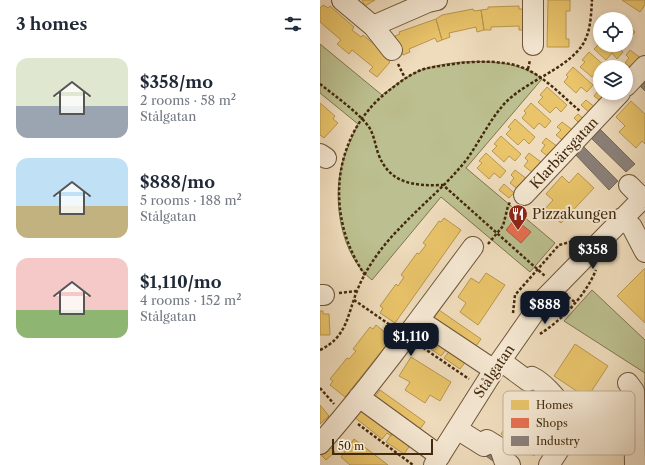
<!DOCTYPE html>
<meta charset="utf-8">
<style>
:root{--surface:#fff;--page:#f2f2f3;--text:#1f2937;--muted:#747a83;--accent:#111827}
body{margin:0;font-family:"Libre Caslon Text",serif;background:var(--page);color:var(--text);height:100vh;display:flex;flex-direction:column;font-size:15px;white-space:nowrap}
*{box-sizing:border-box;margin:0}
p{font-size:13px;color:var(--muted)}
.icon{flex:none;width:22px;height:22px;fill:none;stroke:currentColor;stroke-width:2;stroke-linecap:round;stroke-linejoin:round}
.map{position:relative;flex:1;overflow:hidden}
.details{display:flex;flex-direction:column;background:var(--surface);width:320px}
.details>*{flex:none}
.controls{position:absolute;left:273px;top:12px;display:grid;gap:8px}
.controls a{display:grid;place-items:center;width:40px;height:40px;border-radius:50%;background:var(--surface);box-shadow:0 2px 6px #0003;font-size:20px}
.scale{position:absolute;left:12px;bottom:10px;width:101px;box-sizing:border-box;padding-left:4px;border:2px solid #442a0d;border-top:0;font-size:11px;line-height:14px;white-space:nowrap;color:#442a0d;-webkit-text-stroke:3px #f5e8d3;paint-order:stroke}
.price{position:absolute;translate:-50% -34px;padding:0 9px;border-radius:8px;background:var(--accent);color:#fff;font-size:13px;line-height:26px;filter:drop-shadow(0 1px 2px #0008)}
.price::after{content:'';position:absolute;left:50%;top:24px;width:12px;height:9px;margin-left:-6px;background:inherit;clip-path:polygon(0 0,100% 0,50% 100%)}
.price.on{background:#222;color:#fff}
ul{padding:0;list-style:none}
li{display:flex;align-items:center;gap:12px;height:100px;padding:0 16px}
li span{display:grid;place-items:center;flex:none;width:112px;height:80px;border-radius:12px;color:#555}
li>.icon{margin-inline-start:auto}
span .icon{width:48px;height:48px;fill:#fffc;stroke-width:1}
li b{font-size:17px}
h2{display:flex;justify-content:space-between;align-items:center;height:48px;padding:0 16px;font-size:17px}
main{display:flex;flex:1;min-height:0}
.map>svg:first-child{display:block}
.green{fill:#bcbf8f;stroke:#80744e}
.homes{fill:#e9c46a;stroke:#b8964e}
.shops{fill:#e76f51;stroke:#b65a3d}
.industry{fill:#8a817c;stroke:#75675b}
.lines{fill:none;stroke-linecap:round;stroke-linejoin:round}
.minor-casing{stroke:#6f5639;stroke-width:22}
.path{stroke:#442a0d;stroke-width:2.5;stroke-dasharray:3 2;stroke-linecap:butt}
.minor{stroke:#f5e8d3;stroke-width:20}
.labels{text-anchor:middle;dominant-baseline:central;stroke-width:4;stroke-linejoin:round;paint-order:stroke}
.street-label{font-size:14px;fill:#442a0d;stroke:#f5e8d3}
.poi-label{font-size:14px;fill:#442a0d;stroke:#f5e8d3;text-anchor:start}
.key{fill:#f5e8d3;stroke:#c0af98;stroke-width:1}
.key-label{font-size:11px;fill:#442a0d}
</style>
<main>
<section class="details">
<h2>3 homes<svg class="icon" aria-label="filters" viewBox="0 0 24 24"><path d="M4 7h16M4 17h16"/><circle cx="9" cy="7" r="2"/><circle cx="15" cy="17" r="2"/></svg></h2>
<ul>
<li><span style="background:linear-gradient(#dfe7d0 60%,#9aa5b1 0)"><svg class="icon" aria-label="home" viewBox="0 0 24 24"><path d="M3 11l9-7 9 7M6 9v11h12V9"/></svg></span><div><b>$358/mo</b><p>2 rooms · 58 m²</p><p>Stålgatan</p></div></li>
<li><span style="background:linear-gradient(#bfe0f5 60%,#c2b280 0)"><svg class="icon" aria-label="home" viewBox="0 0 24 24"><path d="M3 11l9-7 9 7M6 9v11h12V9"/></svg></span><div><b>$888/mo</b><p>5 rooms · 188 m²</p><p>Stålgatan</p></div></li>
<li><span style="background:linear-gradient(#f6c9c9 65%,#8fb573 0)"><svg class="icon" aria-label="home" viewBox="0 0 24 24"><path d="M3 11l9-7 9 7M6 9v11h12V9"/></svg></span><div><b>$1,110/mo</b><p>4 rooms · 152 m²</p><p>Stålgatan</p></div></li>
</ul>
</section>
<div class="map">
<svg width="325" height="465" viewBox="0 0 325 465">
<rect width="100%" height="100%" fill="#efdcbc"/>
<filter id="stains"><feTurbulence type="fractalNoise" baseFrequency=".005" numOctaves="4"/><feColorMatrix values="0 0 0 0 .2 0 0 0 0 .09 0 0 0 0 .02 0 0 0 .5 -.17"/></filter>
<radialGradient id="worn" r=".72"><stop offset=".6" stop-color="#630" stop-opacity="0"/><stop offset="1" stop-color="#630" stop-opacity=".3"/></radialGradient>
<path class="green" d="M 0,44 L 62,95 C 75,85 88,75 104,69 C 136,59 195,56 222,79 L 146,168 L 235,243 L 210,272 L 121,197 L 52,280 C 21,256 12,201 22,164 C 26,151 32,137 38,124 L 0,93 Z
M 272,290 L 325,340 L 325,407 L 325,373 L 244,321 Z"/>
<path class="homes" d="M 42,0 L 55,0 L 45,6 Z
M 228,0 L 250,0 L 250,11 L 246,11 L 246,39 L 249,39 L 249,47 L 227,47 Z
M 302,0 L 325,0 L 325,5 L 320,12 Z
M 3,5 L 8,8 L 10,6 L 34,27 L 32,30 L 41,37 L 43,35 L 67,55 L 65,58 L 70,62 L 57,77 L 49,71 L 53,67 L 32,50 L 29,54 L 17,44 L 21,40 L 0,22 L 0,8 Z
M 199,6 L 199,9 L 206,9 L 207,30 L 199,30 L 199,26 L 171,27 L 171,30 L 164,30 L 161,10 L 168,9 L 168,7 Z
M 153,9 L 154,11 L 161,10 L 164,30 L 157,32 L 156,27 L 129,33 L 130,37 L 122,40 L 116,19 L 122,15 Z
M 116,19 L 122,40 L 117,42 L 115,38 L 89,49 L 90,52 L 83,55 L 75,36 L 80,34 L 79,32 Z
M 306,24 L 315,32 L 309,39 L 306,36 Z
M 280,38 L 280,45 L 296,45 L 303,52 L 297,59 L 292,53 L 286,60 L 274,49 L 279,44 L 276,42 Z
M 310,50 L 322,59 L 314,70 L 305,63 L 309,58 L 306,55 Z
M 269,52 L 286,67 L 280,67 L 280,73 L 278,71 L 272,77 L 260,67 L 265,62 L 262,60 Z
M 253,67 L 273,85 L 267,92 L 261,87 L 256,93 L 244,82 L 248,77 L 246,75 Z
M 279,83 L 280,93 L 291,93 L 283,103 L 274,96 L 278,91 L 275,88 Z
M 227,87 L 247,105 L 241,112 L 236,107 L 230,113 L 218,102 L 223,97 L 220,95 Z
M 266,100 L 276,108 L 271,114 L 261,105 Z
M 311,101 L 325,114 L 325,144 L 322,141 L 316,148 L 299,132 L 305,126 L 296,117 Z
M 0,103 L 15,116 L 13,119 L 18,123 L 4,138 L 0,135 Z
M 211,103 L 231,121 L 225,128 L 219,123 L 214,129 L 202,118 L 206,113 L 204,111 Z
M 258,114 L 265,120 L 261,125 L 254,118 Z
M 195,119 L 215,137 L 209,144 L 204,139 L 198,145 L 186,134 L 191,129 L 188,127 Z
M 242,122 L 254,131 L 245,142 L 236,135 L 241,130 L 237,127 Z
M 181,136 L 201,154 L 195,161 L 189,156 L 184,162 L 172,151 L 177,146 L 174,144 Z
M 226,138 L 238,147 L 230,158 L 221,151 L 225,145 L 222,143 Z
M 166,153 L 186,171 L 180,178 L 174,173 L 169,179 L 157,168 L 162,163 L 159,161 Z
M 209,153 L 221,162 L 213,173 L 204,166 L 208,161 L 205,158 Z
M 195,170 L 207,179 L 199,190 L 190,183 L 194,178 L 191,175 Z
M 258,173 L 274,188 L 241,223 L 225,209 L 233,200 L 226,194 L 242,176 L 249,183 Z
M 184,184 L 194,193 L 189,198 L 179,190 Z
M 124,218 L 141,230 L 75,323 L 60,313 L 63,308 L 60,306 L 76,284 L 78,286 L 84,277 L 81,275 L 97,253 L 99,254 L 106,245 L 103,243 L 119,221 L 121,222 Z
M 324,269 L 325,269 L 325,323 L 297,296 Z
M 166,273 L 185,285 L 158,325 L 140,312 L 146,303 L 138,297 L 151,278 L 159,283 Z
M 119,310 L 161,339 L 154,349 L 112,321 Z
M 0,311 L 3,311 L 3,314 L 9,314 L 10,335 L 0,335 Z
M 56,325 L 72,338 L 25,397 L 10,385 L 13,381 L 10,379 L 27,358 L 29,359 L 36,351 L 33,349 L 50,327 L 53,329 Z
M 102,329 L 131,349 L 128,352 L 126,350 L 121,356 L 96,339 Z
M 255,344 L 288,366 L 267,398 L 234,376 Z
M 131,349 L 147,360 L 140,369 L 124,358 Z
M 91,357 L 131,382 L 120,401 L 110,395 L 105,403 L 85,390 L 90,382 L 79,376 Z
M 60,390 L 105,422 L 98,432 L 53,399 Z
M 202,402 L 235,424 L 214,456 L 181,434 Z
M 0,405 L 9,416 L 0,424 Z
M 41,408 L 73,432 L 71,436 L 67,433 L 62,439 L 34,417 Z
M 73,432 L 91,444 L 84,454 L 66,442 Z
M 34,439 L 68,465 L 30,465 L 21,457 Z
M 7,444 L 15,452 L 6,460 L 0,454 L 0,452 Z"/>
<path class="shops" d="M 195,219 L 211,232 L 201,243 L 186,230 Z"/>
<path class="industry" d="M 325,77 L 325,91 L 318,84 Z
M 278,127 L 315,164 L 306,172 L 269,136 Z
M 261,144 L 298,181 L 289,190 L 253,152 Z
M 214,382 L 224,389 L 218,398 L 207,391 Z
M 179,451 L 173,461 L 163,454 Z"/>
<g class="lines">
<defs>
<path id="minor" d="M 22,0 L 53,26 L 72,50
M 213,0 L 213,45
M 53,26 L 108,2 L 117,0
M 306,86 L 325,66
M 0,154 L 6,158
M 309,185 L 322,198
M 204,195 L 300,93
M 302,218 L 312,227 L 325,252
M 0,295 L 4,295
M 99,320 L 174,370
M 181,361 L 208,381 L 212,377 C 228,385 240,404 252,417 L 251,431 L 229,465
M 308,383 L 314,391 L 315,465
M 39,397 L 120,456
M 137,429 L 164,446
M 167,440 L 180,448 L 184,460 L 190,465
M 0,444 C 55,381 103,314 153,247
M 114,465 L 174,370 L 223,300 L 325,196"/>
</defs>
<use href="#minor" class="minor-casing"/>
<path class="path" d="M 78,64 L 85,78
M 208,69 L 210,60
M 0,84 C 14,95 39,113 49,127 C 54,135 55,144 58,153 C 69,184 94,186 123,185 L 225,276
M 168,244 L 183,226 L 188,206 L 190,202
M 45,275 C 4,216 11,133 71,89 C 81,81 92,73 104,69 C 116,66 128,65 140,63 C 162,61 188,60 208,70 C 227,79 244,98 260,111
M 19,293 L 37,291
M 248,297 L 255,302
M 34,300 L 73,327
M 193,313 L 195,295 L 239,245 L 257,240
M 220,334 C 243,319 265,296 276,270
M 99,345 L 149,379
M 0,350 C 27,337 27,316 37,291 C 46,268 62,246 79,229 C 101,205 127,185 147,159 C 160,141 170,119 186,102 C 208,80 247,69 263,44 C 271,31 271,14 272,0
M 0,388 L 14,404
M 38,424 L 93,465"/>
<use href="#minor" class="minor"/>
</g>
<defs>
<symbol id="restaurant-pin" viewBox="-11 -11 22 30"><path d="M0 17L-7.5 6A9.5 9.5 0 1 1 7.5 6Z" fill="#8f2418" stroke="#f5e8d3"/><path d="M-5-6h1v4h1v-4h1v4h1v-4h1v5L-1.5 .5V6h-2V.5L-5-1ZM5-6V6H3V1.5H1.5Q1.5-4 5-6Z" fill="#fff"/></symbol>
</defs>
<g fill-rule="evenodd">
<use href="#restaurant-pin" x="187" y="203" width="22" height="30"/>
</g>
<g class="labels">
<g class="street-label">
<text transform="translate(244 153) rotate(-47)">Klarbärsgatan</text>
<text transform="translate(174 371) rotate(-56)">Stålgatan</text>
</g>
<g class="poi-label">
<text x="212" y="214">Pizzakungen</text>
</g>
</g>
<rect x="183" y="391" width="132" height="64" rx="6" class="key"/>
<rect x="191" y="400" width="18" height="10" fill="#e9c46a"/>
<rect x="191" y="418" width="18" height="10" fill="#e76f51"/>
<rect x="191" y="436" width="18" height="10" fill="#8a817c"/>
<g class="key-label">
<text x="216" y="409">Homes</text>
<text x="216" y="427">Shops</text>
<text x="216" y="445">Industry</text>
</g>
<rect width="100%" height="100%" filter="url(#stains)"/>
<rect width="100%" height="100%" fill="url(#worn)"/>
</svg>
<div class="controls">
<a><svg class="icon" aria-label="locate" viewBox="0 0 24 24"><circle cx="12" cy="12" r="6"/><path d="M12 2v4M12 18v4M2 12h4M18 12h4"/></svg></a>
<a><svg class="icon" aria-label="layers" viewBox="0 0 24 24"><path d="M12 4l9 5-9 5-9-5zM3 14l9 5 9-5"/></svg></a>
</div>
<div class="scale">50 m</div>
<b class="price on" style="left:273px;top:270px">$358</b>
<b class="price" style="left:225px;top:325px">$888</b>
<b class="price" style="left:91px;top:357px">$1,110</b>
</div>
</main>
